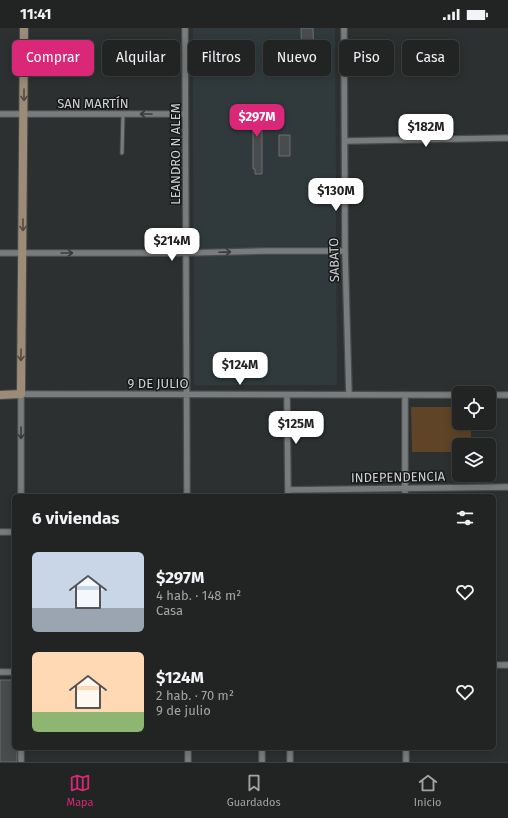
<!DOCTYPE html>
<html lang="es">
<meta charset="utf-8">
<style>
:root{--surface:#222424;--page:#2e3031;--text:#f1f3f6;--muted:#a2a4a6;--line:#3f4141;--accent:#db2777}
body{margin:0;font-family:"Fira Sans",sans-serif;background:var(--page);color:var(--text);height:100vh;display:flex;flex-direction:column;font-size:15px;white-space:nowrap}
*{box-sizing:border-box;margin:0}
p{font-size:13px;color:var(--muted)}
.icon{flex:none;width:22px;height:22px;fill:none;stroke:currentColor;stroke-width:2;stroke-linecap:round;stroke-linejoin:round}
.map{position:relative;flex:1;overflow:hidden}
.drawer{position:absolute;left:12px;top:466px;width:484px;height:256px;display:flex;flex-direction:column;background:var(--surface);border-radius:6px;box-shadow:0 2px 10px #0003,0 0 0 1px var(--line)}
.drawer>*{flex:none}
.hud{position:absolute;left:12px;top:12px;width:484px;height:36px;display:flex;gap:8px}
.tools{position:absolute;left:452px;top:358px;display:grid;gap:8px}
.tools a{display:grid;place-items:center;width:44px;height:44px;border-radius:6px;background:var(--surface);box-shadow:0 2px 10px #0003,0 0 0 1px var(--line);font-size:20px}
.price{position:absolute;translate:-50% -34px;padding:0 9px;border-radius:8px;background:#fff;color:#222;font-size:13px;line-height:26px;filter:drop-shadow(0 1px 2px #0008)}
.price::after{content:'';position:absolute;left:50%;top:24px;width:12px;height:9px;margin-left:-6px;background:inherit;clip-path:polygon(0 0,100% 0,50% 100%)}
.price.current{background:var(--accent);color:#fff}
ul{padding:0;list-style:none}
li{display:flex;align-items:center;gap:12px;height:100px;padding:0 20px}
li span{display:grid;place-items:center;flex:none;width:112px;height:80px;border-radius:6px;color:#555}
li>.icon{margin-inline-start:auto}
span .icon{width:48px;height:48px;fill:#fffc;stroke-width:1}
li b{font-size:17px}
h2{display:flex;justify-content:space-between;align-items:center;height:48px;padding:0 20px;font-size:17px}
.chip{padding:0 14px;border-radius:6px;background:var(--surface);box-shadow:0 2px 10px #0003,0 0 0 1px var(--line);font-size:14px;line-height:36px}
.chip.current{background:var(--accent);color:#fff}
.status{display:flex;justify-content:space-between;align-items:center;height:28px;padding:0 20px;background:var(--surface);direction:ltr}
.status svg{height:11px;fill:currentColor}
.tab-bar{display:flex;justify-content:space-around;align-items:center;height:56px;border-top:1px solid var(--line);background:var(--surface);font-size:11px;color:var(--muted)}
.tab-bar a{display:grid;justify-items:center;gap:2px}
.tab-bar .current{color:var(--accent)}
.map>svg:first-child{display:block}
.built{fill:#303a3d}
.green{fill:#5f4427}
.building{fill:#494c4d;stroke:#6c6f70}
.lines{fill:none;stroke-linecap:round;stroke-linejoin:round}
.service-casing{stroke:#494c4c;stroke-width:5}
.minor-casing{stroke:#494c4c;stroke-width:8}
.secondary-casing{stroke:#494c4c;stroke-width:10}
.service{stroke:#797c7d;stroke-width:3}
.minor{stroke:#797c7d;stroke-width:5.5}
.secondary{stroke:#9c8b76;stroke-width:8}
.oneway{stroke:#524b42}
.oneway2{stroke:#393a3b}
.labels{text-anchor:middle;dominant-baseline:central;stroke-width:3;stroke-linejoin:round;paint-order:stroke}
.street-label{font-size:13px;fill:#d0d2d2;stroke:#161718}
</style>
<div class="status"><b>11:41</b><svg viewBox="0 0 49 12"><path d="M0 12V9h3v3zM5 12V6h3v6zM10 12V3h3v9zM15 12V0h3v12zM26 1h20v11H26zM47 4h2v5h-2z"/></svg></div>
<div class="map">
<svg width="508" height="734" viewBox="0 0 508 734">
<rect width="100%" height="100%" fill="#2d3030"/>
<path class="built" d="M 193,0 L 335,0 L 337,357 L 194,357 Z"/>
<path class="green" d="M 411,379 L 459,379 L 459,395 L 471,395 L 471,417 L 459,417 L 459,424 L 412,424 Z"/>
<path class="building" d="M 301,0 L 313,0 L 314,35 L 302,35 Z
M 250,79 L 262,79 L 262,146 L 255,146 L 255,141 L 253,141 L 253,95 L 250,95 Z
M 279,107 L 290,107 L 290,128 L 279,128 Z
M 0,652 L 14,652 L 14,720 L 17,720 L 17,734 L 0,734 Z"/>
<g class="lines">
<defs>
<path id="service" d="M 122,125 L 123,86"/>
<path id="minor" d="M 185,0 L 187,468
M 344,0 L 345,223 L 349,367
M 0,86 L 185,86
M 345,113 L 508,110
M 0,225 L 186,225 L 264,223 L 345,223
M 287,367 L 288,468
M 489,367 L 508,367
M 288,462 L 508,459
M 21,468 L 21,366 L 459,367
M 405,468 L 405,367
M 0,504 L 14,504
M 494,637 L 508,637
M 0,644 L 14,644
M 188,720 L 188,734
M 262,720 L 262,734
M 290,720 L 290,734
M 406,720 L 406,734
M 21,734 L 21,720"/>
<path id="secondary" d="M 0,367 L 21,366 L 24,0"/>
</defs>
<use href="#service" class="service-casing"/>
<use href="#minor" class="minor-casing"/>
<use href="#secondary" class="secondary-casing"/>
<use href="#service" class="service"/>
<use href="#minor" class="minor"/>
<use href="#secondary" class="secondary"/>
</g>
<defs><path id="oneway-shaft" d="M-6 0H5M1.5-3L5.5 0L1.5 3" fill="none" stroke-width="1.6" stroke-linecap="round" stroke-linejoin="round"/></defs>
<g class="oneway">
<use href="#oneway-shaft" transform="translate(24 67) rotate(90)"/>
<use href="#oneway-shaft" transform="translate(23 197) rotate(90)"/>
<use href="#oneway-shaft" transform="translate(21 327) rotate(91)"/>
</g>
<g class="oneway2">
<use href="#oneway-shaft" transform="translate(146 86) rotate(-180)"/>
<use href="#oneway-shaft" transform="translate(225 224) rotate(-2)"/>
<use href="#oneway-shaft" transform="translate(67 225)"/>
<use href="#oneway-shaft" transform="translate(21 405) rotate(90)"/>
</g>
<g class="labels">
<g class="street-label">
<text x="93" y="75">SAN MARTÍN</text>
<text transform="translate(175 126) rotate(-90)">LEANDRO N ALEM</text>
<text transform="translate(334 232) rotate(-91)">SABATO</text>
<text x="158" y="355">9 DE JULIO</text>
<text transform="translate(398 449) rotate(-1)">INDEPENDENCIA</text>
</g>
</g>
</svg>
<div class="tools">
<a><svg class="icon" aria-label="locate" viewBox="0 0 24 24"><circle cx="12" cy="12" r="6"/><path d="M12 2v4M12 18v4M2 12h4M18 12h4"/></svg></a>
<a><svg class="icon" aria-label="layers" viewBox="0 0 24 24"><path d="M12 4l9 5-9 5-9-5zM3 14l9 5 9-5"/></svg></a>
</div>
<b class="price current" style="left:257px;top:110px">$297M</b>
<b class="price" style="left:426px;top:120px">$182M</b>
<b class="price" style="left:336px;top:184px">$130M</b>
<b class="price" style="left:172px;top:234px">$214M</b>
<b class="price" style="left:240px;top:358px">$124M</b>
<b class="price" style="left:296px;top:417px">$125M</b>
<div class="hud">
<a class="chip current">Comprar</a>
<a class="chip">Alquilar</a>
<a class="chip">Filtros</a>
<a class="chip">Nuevo</a>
<a class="chip">Piso</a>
<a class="chip">Casa</a>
</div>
<section class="drawer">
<h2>6 viviendas<svg class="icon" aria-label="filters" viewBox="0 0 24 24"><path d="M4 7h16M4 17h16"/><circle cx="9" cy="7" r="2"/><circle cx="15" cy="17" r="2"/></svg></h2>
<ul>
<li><span style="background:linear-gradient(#c9d6e8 70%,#9aa5b1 0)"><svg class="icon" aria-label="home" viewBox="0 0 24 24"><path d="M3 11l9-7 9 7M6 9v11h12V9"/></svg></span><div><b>$297M</b><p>4 hab. · 148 m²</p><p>Casa</p></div><svg class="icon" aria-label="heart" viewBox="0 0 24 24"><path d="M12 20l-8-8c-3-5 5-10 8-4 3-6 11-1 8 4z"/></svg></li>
<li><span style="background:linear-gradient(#ffd9b3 75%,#8fb573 0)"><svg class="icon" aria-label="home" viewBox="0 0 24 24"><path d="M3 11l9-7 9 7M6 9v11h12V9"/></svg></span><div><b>$124M</b><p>2 hab. · 70 m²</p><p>9 de julio</p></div><svg class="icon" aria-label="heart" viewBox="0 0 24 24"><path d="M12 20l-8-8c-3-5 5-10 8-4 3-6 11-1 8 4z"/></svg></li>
</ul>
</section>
</div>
<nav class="tab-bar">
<a class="current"><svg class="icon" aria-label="map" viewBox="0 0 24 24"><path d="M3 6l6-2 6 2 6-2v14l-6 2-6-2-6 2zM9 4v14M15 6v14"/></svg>Mapa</a>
<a><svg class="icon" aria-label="saved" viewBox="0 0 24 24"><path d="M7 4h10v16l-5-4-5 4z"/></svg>Guardados</a>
<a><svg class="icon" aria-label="home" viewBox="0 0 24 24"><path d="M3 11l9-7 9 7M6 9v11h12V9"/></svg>Inicio</a>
</nav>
